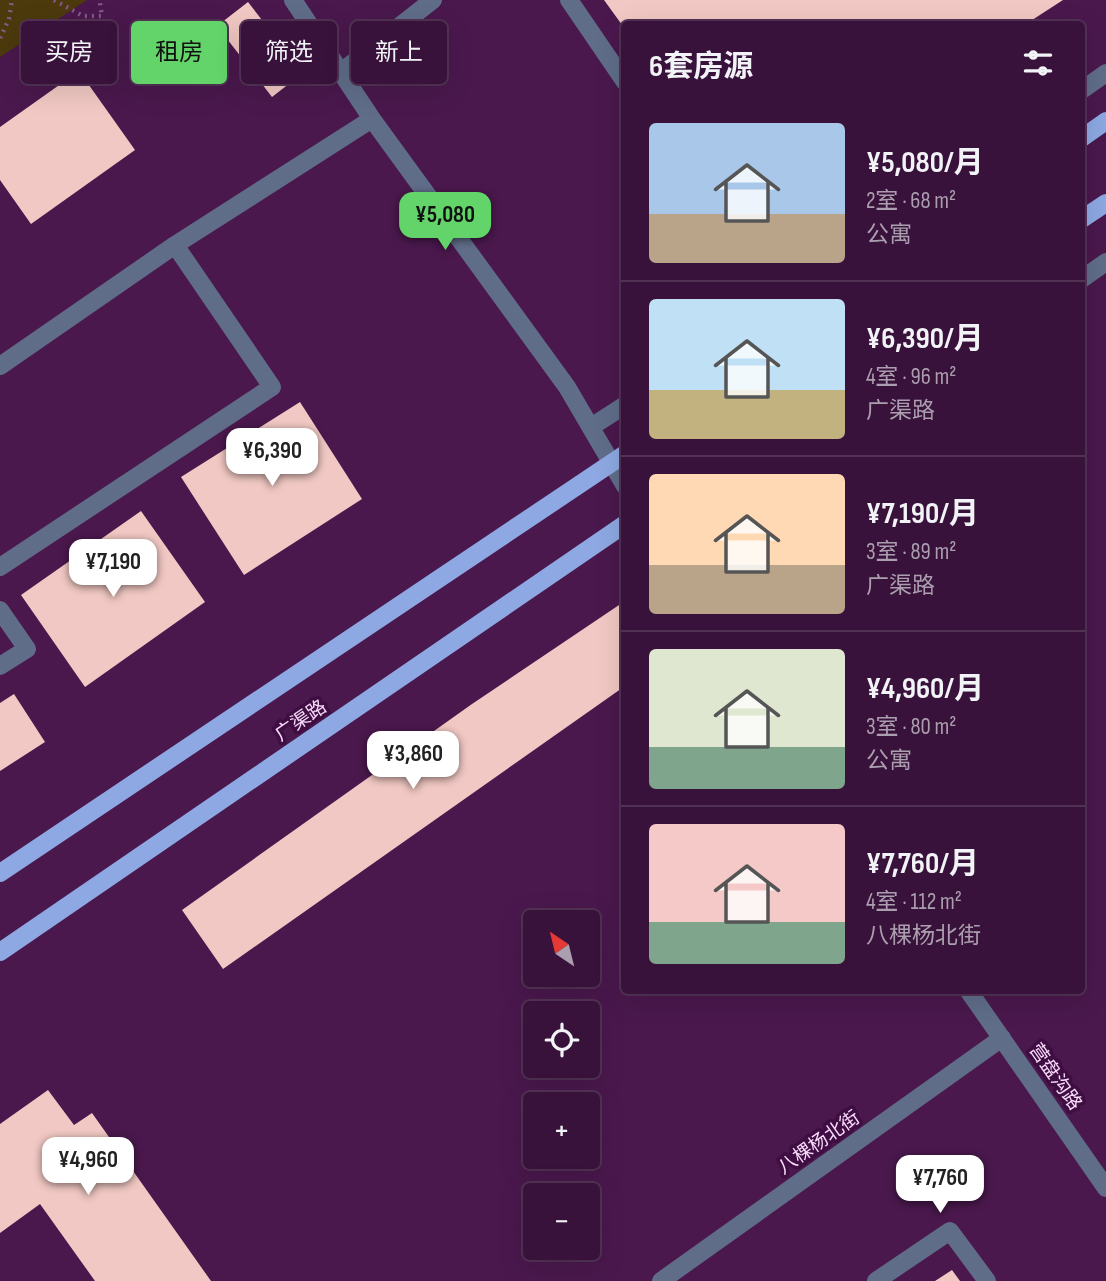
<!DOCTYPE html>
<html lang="zh">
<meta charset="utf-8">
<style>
:root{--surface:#38123a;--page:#3f1b42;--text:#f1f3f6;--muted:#ab9eaf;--line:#523254;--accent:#62d469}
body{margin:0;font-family:"Sofia Sans Condensed","Noto Sans SC",sans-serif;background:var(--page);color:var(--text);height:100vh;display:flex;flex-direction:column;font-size:26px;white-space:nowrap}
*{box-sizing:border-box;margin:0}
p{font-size:23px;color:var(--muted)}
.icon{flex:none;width:38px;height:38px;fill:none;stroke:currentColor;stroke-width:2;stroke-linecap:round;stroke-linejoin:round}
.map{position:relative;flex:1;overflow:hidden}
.side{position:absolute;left:621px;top:21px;width:464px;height:973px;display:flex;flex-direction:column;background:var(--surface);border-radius:7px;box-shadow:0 7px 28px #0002,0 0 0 2px var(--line)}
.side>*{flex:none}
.hud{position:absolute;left:21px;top:21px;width:495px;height:63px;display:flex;gap:14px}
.needle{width:46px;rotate:325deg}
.buttons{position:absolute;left:523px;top:910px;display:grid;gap:14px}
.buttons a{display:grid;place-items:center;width:77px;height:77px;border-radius:7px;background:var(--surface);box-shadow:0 7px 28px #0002,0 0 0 2px var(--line);font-size:35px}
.price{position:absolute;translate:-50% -60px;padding:0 16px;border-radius:14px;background:#fff;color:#222;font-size:23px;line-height:46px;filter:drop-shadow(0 2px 4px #0008)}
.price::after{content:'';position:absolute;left:50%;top:42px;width:21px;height:16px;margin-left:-10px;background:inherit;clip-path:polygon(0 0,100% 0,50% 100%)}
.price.selected{background:var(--accent);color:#111}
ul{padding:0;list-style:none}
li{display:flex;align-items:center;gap:21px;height:175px;padding:0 28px}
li+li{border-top:2px solid var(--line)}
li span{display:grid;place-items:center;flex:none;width:196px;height:140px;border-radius:7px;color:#555}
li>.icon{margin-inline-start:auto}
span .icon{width:84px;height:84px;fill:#fffc;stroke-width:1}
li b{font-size:30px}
h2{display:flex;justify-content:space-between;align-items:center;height:84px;padding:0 28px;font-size:30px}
.pill{padding:0 24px;border-radius:7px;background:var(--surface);box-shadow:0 7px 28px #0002,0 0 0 2px var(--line);font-size:24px;line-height:63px}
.pill.selected{background:var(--accent);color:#111}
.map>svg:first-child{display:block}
.green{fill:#4c3a0d}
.building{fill:#f1c8c3}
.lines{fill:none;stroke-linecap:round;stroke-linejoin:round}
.path{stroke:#845987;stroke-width:4.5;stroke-dasharray:2 5;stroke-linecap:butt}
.minor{stroke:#606d89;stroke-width:18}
.major{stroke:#8da8e2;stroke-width:18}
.labels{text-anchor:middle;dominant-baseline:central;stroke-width:7;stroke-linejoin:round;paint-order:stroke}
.street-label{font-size:19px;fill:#f9dbfa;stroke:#3e0d42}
</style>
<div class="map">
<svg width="1106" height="1281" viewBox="0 0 1106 1281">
<rect width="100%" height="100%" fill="#4a184d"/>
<path class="green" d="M 0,0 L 87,0 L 0,57 Z"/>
<path class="building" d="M 604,0 L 1063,0 L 1026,24 L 625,24 L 625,29 Z
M 248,2 L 303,73 L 272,97 L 217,26 Z
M 79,71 L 135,150 L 31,224 L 0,180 L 0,127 Z
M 300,402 L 362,499 L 244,575 L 181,477 Z
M 141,511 L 205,602 L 85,687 L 21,595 Z
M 625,601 L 625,686 L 223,969 L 182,910 L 472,704 Z
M 14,694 L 45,742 L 0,771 L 0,703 Z
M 48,1090 L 74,1125 L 92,1113 L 211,1281 L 95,1281 L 40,1204 L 0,1233 L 0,1124 Z
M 952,1270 L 960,1281 L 935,1281 Z"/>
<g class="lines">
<path class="path" d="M 54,0 L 83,16 L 102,16 L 100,3 L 98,0
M 0,38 L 9,19 L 12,0"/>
<path class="minor" d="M 293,0 L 372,119 L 567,387 L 625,486
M 569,0 L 625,82
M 341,72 L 433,0
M 1082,90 L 1106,73
M 175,245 L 372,119
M 1082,279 L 1106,262
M 0,366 L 175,245 L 272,387 L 0,567
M 591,427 L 625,405
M 0,610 L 27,649 L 0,666
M 968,990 L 1106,1188
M 661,1281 L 1002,1038
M 876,1281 L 950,1231 L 987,1281"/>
<path class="major" d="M 1082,138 L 1106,121
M 1082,219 L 1106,203
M 0,873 L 625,454
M 0,952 L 625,524"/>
</g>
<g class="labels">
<g class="street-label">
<text transform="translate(301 721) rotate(-34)">广渠路</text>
<text transform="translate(1055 1077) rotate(55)">营盘沟路</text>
<text transform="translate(819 1143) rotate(-35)">八棵杨北街</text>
</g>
</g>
</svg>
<div class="buttons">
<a><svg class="needle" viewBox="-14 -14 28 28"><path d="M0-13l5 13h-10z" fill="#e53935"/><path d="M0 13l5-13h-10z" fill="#ab9eaf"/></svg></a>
<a><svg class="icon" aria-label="locate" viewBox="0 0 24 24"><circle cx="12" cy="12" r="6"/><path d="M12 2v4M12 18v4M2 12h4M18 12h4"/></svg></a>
<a>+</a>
<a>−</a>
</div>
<b class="price selected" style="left:445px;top:252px">¥5,080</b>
<b class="price" style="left:272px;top:488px">¥6,390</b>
<b class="price" style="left:113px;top:599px">¥7,190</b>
<b class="price" style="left:413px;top:791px">¥3,860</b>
<b class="price" style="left:88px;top:1197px">¥4,960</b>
<b class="price" style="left:940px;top:1215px">¥7,760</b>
<div class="hud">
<a class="pill">买房</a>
<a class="pill selected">租房</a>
<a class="pill">筛选</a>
<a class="pill">新上</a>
</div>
<section class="side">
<h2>6套房源<svg class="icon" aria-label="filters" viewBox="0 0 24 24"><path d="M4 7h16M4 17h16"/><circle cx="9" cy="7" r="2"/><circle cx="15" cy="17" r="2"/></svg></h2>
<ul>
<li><span style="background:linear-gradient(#a9c7e8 65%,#b9a48a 0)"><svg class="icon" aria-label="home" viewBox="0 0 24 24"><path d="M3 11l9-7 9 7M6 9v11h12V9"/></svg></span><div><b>¥5,080/月</b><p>2室 · 68 m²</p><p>公寓</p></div></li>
<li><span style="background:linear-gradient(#bfe0f5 65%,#c2b280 0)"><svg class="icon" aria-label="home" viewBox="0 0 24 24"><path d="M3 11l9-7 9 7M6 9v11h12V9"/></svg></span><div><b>¥6,390/月</b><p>4室 · 96 m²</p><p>广渠路</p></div></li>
<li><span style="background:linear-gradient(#ffd9b3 65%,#b9a48a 0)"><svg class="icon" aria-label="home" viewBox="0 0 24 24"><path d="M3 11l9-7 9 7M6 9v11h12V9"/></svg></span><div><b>¥7,190/月</b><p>3室 · 89 m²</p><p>广渠路</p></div></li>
<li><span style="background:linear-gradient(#dfe7d0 70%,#7fa58c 0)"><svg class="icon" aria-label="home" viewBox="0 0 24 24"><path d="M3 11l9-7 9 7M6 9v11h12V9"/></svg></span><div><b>¥4,960/月</b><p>3室 · 80 m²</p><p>公寓</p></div></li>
<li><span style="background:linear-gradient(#f6c9c9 70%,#7fa58c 0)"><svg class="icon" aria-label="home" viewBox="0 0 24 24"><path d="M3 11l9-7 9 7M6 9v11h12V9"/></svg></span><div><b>¥7,760/月</b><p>4室 · 112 m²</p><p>八棵杨北街</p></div></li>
</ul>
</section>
</div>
